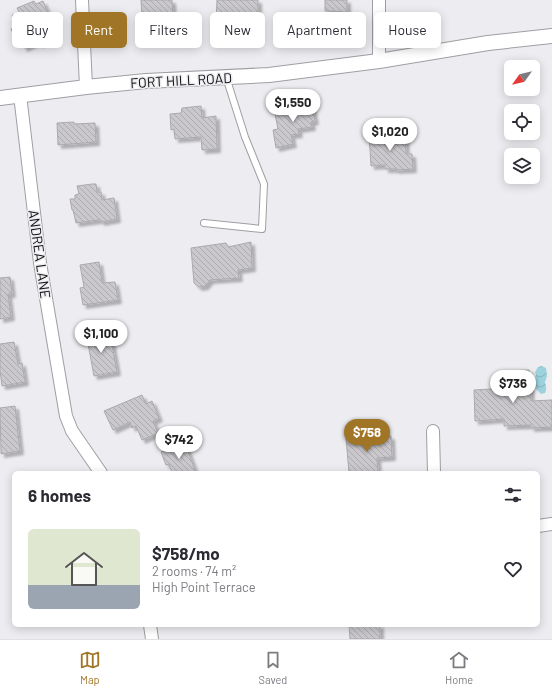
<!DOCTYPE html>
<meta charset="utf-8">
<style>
:root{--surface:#fff;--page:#f7f7f7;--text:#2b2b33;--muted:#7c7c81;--line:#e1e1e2;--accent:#a07626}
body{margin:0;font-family:Barlow,sans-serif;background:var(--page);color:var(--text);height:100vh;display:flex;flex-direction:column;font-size:15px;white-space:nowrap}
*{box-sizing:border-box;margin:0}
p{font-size:13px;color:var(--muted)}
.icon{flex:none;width:22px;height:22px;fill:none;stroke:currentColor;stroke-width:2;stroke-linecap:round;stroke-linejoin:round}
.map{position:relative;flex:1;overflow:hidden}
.sheet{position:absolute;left:12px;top:471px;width:528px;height:156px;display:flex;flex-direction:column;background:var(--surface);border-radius:6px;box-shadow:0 2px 10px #0003}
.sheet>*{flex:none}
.banner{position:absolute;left:12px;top:12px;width:528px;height:36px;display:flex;gap:8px}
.needle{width:26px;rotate:236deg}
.fabs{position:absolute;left:504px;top:60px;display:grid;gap:8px}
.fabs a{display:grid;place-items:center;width:36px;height:36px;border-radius:6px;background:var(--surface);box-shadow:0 2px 10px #0003;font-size:20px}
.price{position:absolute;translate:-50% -34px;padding:0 9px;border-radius:14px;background:#fff;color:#222;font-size:13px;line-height:26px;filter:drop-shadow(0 1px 2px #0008)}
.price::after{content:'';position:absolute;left:50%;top:24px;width:12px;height:9px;margin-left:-6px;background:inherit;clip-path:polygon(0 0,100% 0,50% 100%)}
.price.current{background:var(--accent);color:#fff}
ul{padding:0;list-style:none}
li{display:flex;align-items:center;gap:12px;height:100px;padding:0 16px}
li+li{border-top:1px solid var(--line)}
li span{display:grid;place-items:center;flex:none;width:112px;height:80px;border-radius:6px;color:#555}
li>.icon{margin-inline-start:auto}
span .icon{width:48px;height:48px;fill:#fffc;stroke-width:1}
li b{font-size:17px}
h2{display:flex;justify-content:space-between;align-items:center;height:48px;padding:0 16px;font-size:17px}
.pill{padding:0 14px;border-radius:6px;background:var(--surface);box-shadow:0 2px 10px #0003;font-size:14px;line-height:36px}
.pill.current{background:var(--accent);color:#fff}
.tab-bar{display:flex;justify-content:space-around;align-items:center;height:56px;border-top:1px solid var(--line);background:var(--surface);font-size:11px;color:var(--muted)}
.tab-bar a{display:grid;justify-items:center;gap:2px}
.tab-bar .current{color:var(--accent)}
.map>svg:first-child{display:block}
.water{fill:url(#water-waves)}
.building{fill:url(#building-back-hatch);stroke:#aba9ac;filter:url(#shadow)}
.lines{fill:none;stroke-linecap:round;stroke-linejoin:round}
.service-casing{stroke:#9e9fa3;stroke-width:8}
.minor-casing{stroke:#9e9fa3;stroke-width:14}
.tertiary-casing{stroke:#9e9fa3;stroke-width:16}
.service{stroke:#fff;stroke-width:6}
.minor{stroke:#fff;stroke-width:12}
.tertiary{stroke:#fff;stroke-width:14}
.labels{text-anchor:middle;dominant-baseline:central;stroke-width:3;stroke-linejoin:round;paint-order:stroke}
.street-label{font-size:14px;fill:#0d0d0e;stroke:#ededf1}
</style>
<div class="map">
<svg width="552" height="639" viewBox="0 0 552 639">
<defs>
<pattern id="water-waves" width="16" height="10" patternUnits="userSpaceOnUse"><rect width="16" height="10" fill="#9dd2dc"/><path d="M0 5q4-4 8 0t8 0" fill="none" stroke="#86b3bc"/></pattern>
<pattern id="building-back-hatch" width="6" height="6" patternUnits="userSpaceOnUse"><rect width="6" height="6" fill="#cac8cc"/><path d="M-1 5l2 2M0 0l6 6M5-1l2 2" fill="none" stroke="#acabae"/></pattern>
<filter id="shadow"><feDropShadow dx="3.5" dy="3.5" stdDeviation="1" flood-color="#0004"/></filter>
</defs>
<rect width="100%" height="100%" fill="#ededf1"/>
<path class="water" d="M 542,366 L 546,368 L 547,376 L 545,382 C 546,386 547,389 545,393 L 541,394 C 532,383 531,390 536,375 L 535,372 L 538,367 Z"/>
<path class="building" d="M 141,0 L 172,0 L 173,18 L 164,19 L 165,32 L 143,34 Z
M 217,0 L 258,0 L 258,20 L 250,20 L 250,22 L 229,21 L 228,40 L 211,40 L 212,22 L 216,23 Z
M 325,0 L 347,0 L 347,12 L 325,11 Z
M 34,1 L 36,4 L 43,1 L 49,15 L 41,18 L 50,39 L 39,44 L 38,42 L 24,48 L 21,41 L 17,42 L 11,29 L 17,27 L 12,15 L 19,12 L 17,8 Z
M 307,102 L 308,107 L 312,106 L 315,121 L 311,122 L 312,127 L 298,129 L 299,134 L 291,135 L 293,144 L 276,148 L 273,130 L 278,129 L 275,114 L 289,112 L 288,105 Z
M 201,106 L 202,118 L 216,116 L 217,149 L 202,150 L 201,137 L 175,139 L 174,129 L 171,130 L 170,114 L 181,113 L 182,108 Z
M 74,122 L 74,124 L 95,123 L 96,142 L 58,145 L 57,123 Z
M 405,133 L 406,154 L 412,154 L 413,169 L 396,170 L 396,169 L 385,169 L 385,165 L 371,166 L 369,135 Z
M 92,184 L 96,184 L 97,192 L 101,192 L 102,200 L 114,198 L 117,219 L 101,222 L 101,220 L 98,220 L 76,223 L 73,210 L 72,210 L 70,199 L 75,199 L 75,195 L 79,194 L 77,186 Z
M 251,242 L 252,268 L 238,270 L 239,278 L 210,280 L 205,286 L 199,287 L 194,283 L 191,248 L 226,243 L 228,247 Z
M 99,262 L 102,283 L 115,282 L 118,300 L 83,305 L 80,288 L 84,287 L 80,265 Z
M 10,277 L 12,294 L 8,294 L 11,317 L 0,319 L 0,278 Z
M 100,330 L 101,341 L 111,339 L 117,372 L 94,376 L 86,333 Z
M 14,342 L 18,364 L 22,363 L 25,382 L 2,386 L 0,371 L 0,344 Z
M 529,370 L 531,401 L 552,400 L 552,427 L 531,428 L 531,425 L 504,426 L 504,419 L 475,421 L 474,390 L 507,388 L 506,371 Z
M 142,395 L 146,404 L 152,401 L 159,418 L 153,421 L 158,433 L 142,440 L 136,426 L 132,428 L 130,422 L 113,430 L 104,411 Z
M 15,406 L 20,451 L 1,454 L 0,408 Z
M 391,436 L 392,457 L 377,458 L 378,472 L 349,473 L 346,438 Z
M 185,443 L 196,473 L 172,473 L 169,464 L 166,465 L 161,452 Z
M 349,625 L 380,625 L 380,639 L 350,639 Z"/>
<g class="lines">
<defs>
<path id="service" d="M 204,223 L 262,229 L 264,184 L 245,137 L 226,77"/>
<path id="minor" d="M 82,0 L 86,87
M 379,0 L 379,61
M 20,95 L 40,263 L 66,416 L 72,431 L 101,473
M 433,431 L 434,473
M 538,526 L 552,524
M 150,625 L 152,639"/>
<path id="tertiary" d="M 0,98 L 86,87 L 146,81 L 269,75 L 379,61 L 488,43 L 552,36"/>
</defs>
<use href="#service" class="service-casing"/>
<use href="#minor" class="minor-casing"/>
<use href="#tertiary" class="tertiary-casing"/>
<use href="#service" class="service"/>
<use href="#minor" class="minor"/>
<use href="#tertiary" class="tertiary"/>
</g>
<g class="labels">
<g class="street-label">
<text transform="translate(181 80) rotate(-3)">FORT HILL ROAD</text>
<text transform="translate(40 254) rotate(82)">ANDREA LANE</text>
</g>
</g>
</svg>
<div class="fabs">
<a><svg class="needle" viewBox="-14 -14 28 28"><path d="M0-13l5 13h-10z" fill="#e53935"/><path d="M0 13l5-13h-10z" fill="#7c7c81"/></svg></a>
<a><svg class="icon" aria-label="locate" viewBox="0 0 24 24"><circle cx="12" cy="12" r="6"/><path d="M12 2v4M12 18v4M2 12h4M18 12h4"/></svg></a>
<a><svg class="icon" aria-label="layers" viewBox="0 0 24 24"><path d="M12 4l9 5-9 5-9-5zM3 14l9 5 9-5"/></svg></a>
</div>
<b class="price" style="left:293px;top:123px">$1,550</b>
<b class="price" style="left:390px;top:152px">$1,020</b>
<b class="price" style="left:101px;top:354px">$1,100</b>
<b class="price" style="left:513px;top:404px">$736</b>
<b class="price current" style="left:367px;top:453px">$758</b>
<b class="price" style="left:179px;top:460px">$742</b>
<div class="banner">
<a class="pill">Buy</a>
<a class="pill current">Rent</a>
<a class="pill">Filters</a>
<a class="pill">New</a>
<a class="pill">Apartment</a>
<a class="pill">House</a>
</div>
<section class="sheet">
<h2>6 homes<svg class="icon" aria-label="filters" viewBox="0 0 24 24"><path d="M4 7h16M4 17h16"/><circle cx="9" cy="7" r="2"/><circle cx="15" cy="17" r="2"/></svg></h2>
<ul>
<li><span style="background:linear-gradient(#dfe7d0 70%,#9aa5b1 0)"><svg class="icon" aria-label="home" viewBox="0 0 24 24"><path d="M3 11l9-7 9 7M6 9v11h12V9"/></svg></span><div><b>$758/mo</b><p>2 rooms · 74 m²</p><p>High Point Terrace</p></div><svg class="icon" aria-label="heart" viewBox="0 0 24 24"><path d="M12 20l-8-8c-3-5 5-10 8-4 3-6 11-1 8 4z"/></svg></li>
</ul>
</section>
</div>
<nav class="tab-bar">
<a class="current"><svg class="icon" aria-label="map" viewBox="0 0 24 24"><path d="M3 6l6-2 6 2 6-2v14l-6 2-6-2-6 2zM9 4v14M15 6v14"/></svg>Map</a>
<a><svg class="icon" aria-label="saved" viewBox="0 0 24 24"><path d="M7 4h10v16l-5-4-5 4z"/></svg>Saved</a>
<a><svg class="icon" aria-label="home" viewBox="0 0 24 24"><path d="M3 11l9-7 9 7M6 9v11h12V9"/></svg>Home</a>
</nav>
